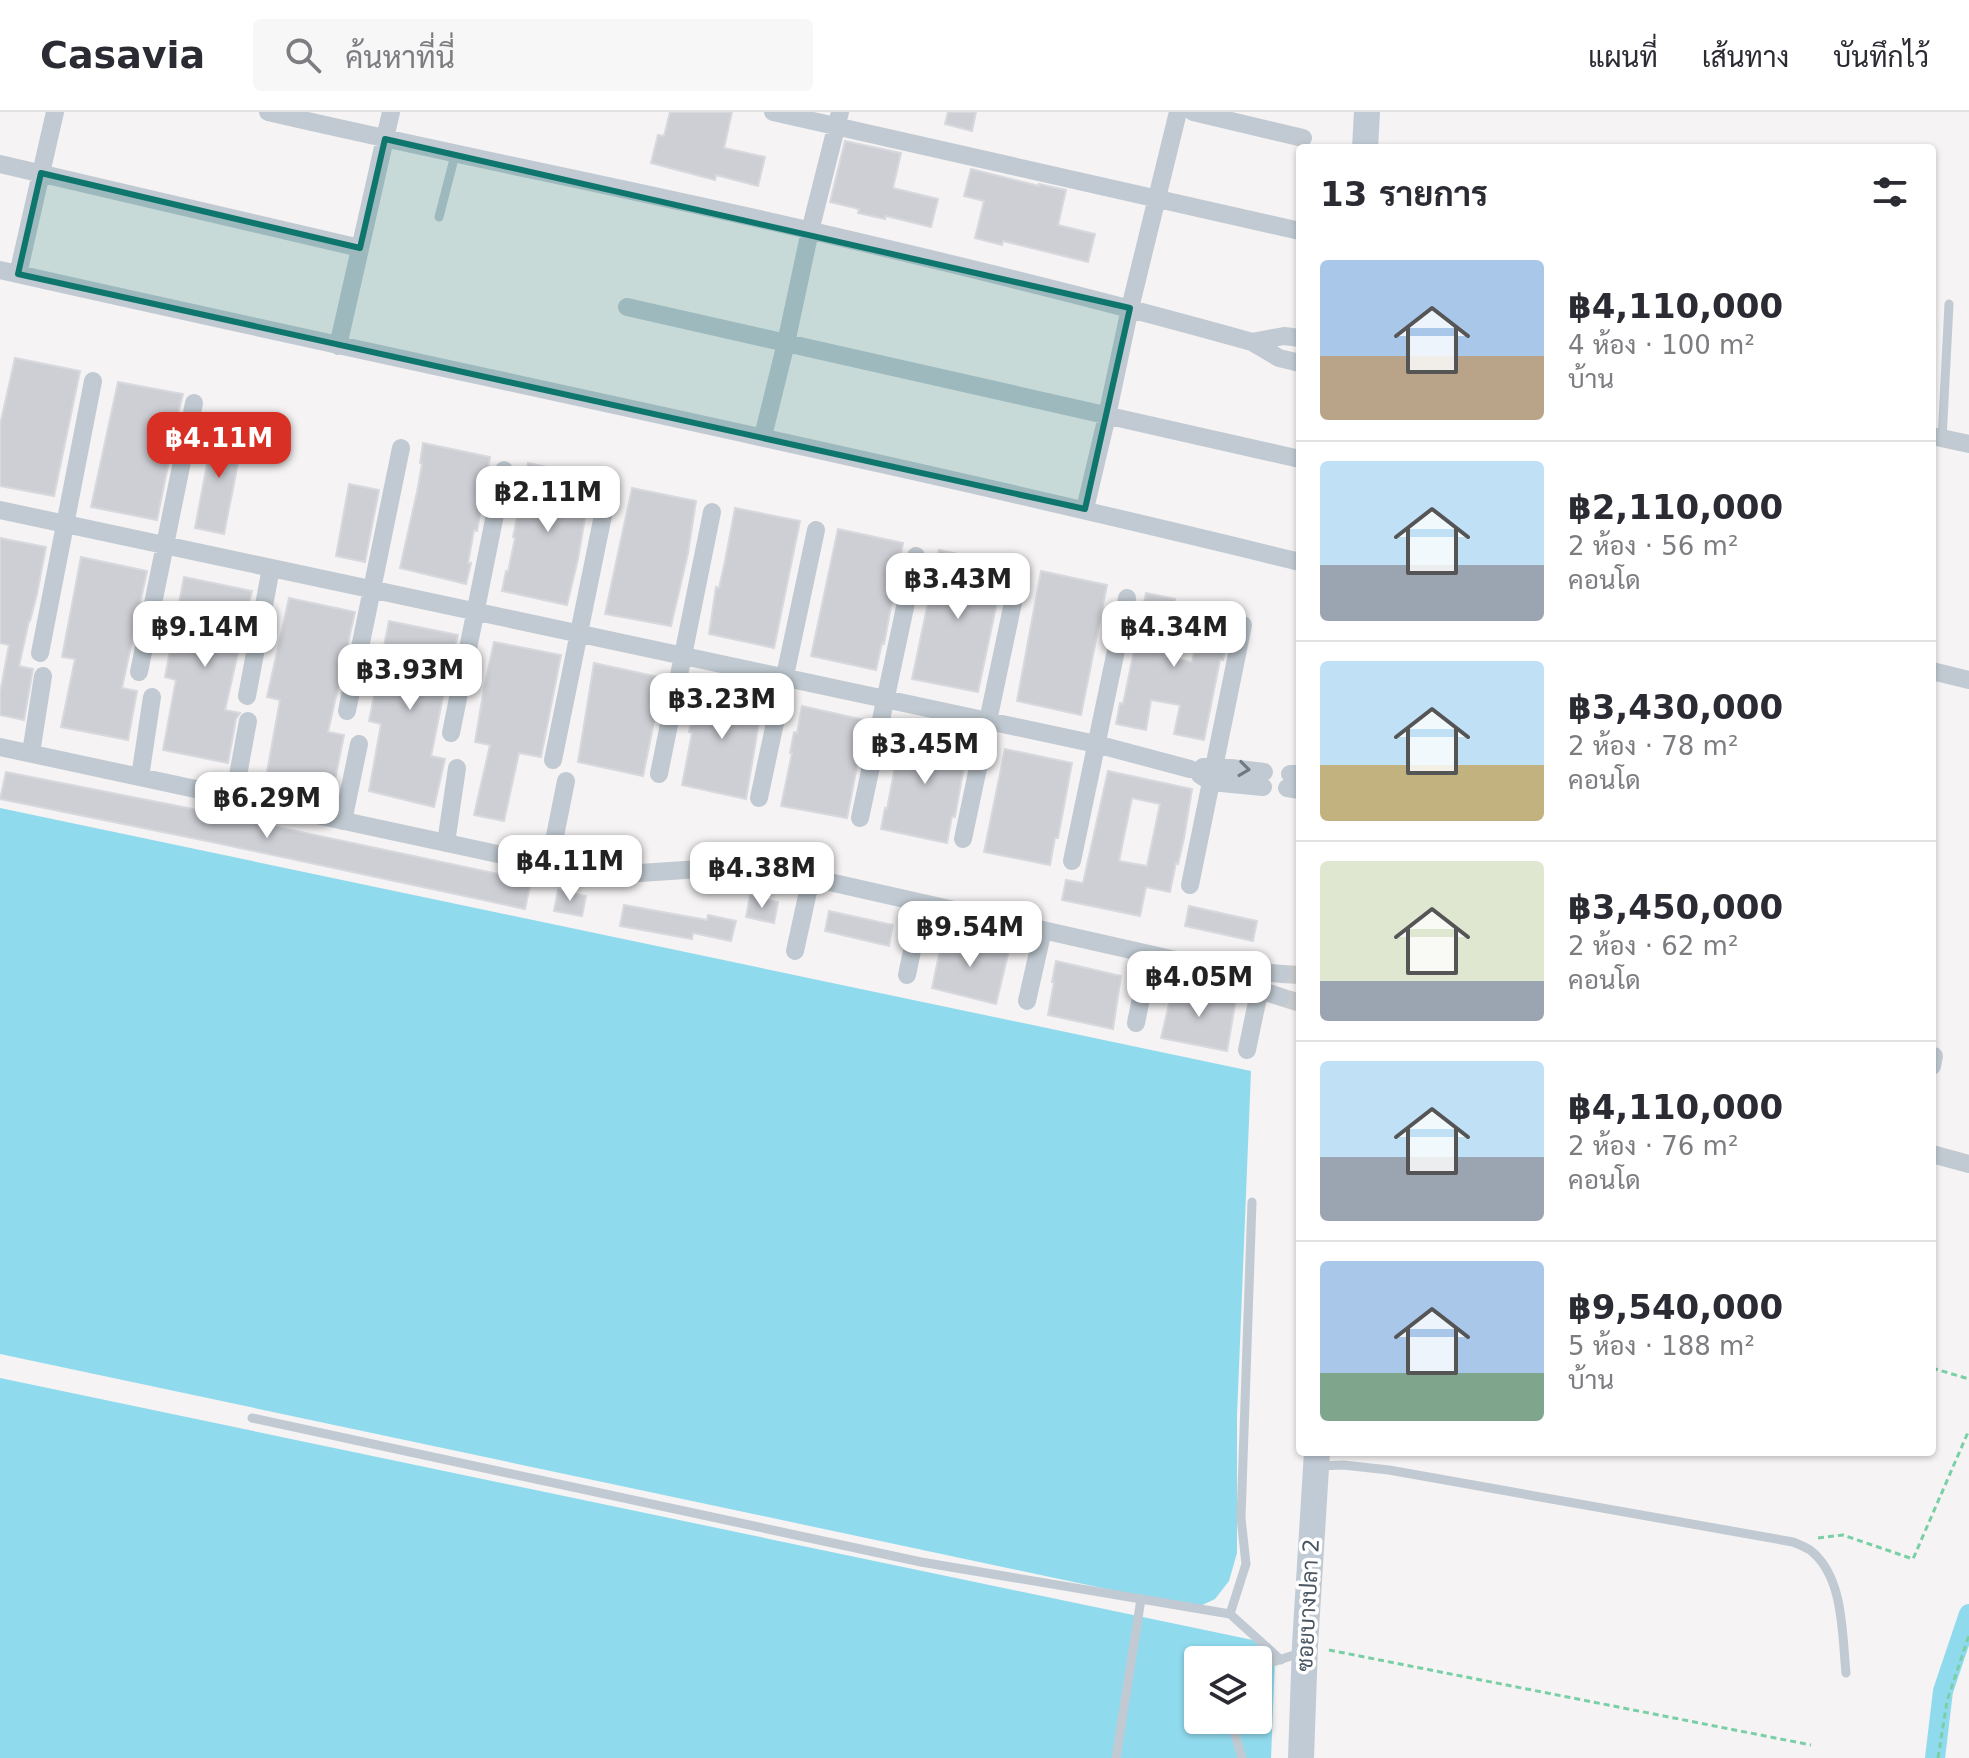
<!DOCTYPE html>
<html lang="th">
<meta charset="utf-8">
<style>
:root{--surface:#fff;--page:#f7f7f7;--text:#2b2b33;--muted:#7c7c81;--line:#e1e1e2;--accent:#d93025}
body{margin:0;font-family:"DejaVu Sans",Sarabun,sans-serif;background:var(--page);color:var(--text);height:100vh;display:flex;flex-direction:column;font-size:30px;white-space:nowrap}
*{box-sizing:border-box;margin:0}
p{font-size:26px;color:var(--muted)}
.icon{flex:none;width:44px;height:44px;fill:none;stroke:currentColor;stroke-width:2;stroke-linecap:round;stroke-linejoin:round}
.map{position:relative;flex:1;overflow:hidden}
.drawer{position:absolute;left:1296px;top:32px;width:640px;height:1312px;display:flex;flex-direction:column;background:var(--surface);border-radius:8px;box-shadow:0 2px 6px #0004}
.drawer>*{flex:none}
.tools{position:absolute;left:1184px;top:1534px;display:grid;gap:16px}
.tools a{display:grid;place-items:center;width:88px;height:88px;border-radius:8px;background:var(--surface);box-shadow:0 2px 6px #0004;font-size:40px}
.price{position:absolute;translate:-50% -68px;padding:0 18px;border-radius:16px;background:#fff;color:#222;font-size:26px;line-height:52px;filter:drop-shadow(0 2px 4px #0008)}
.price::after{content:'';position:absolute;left:50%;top:48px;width:24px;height:18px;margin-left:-12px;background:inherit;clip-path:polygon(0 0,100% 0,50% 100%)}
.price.active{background:var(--accent);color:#fff}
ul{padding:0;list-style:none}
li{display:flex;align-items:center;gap:24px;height:200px;padding:0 24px}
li+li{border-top:2px solid var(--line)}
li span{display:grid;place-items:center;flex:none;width:224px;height:160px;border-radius:8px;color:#555}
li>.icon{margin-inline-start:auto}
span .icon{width:96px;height:96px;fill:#fffc;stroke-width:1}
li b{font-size:34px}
h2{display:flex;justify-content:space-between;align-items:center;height:96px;padding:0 24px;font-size:34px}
header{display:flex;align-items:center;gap:48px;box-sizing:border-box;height:112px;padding:0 40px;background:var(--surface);border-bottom:2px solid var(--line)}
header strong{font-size:38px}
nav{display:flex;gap:44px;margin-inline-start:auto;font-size:28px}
.search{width:560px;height:72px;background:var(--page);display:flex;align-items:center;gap:20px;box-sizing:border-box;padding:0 28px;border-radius:8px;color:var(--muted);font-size:30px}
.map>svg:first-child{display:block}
.water{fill:#90daee;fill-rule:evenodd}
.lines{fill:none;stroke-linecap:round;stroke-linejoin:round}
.canal{stroke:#90daee;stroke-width:20}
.building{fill:#cdcfd5;stroke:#d7d9de;stroke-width:2;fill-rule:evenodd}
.street-tunnel{stroke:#caccce;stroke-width:18;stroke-dasharray:18 9;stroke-linecap:butt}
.path{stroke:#7ad0a6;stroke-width:3;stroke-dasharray:6 4;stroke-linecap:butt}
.lane{stroke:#c1cad2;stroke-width:9}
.street{stroke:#c1cad2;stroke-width:18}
.secondary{stroke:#c1cbd6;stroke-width:26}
.oneway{stroke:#6e7983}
.marked{fill:#0f766e;fill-opacity:0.2;stroke:#0f766e;stroke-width:6;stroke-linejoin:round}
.labels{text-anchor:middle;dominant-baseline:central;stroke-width:7;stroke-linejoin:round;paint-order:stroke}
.street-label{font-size:22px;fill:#4a5661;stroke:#fff}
</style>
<header>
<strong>Casavia</strong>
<div class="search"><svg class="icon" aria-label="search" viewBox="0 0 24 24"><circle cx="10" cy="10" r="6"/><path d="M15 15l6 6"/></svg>ค้นหาที่นี่</div>
<nav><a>แผนที่</a><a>เส้นทาง</a><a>บันทึกไว้</a></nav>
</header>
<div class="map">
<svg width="1969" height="1646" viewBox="0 0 1969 1646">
<rect width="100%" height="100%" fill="#f5f3f3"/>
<path class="water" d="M 0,696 L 1251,959 L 1237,1304 L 1237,1441 L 1229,1469 L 1215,1487 L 1196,1496 L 0,1242 Z
M 0,1266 L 1267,1531 L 1275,1548 L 1271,1646 L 0,1646 ZM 1198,1548 L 1258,1548 L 1258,1608 L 1198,1608 Z"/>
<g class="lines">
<path class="canal" d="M 1935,1646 L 1943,1579 L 1969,1502"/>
</g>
<path class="building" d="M 670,0 L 732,0 L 724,36 L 765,45 L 758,74 L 716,63 L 715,68 L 651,51 L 658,23 L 664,24 Z
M 948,0 L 976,0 L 972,19 L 945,12 Z
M 845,29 L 901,41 L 893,76 L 938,87 L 931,115 L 886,104 L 885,107 L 858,101 L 859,97 L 830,90 Z
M 971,57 L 1039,74 L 1039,72 L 1066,78 L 1058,113 L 1095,122 L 1088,150 L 1003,129 L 1002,133 L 975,126 L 984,89 L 964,84 Z
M 15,246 L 80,259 L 54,384 L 0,374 L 0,313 Z
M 118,270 L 183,282 L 170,334 L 172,334 L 157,408 L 91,395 Z
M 214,315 L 244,321 L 224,422 L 195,416 Z
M 423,331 L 490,345 L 477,419 L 474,418 L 468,451 L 471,451 L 466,472 L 400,456 L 417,380 L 422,352 L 420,351 Z
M 528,351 L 592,365 L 578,447 L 567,493 L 502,479 L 506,459 L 508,460 L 515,426 L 513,425 Z
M 349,372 L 379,378 L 365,450 L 336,444 Z
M 632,376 L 696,389 L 688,441 L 671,514 L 605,502 Z
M 735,396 L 800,409 L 774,536 L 709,522 L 716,475 L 719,476 L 725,449 Z
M 838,417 L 903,431 L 884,532 L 882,531 L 876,558 L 811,544 Z
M 0,426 L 46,435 L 37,482 L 30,509 L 29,509 L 19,554 L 33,557 L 24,608 L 0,603 L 0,581 L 9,533 L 0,531 Z
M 939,438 L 1005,452 L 978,580 L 912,567 Z
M 81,445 L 147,459 L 122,576 L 137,579 L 128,628 L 61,615 L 75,547 L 62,545 Z
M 1041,459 L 1107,473 L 1081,603 L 1017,589 Z
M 184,465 L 252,479 L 225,598 L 240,601 L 236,607 L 228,651 L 163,638 L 176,568 L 165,565 Z
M 1146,481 L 1175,487 L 1164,544 L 1192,550 L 1204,494 L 1233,499 L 1223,548 L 1220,548 L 1204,628 L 1174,622 L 1180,593 L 1151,588 L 1146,618 L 1116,612 L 1120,591 L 1123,592 Z
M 289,486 L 355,500 L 328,620 L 344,623 L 334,673 L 267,660 L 280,588 L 267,585 Z
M 389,509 L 458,523 L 446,570 L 431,644 L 445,647 L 434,695 L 369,679 L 381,612 L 369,609 Z
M 494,530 L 561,543 L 541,645 L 519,641 L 504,709 L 474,703 L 490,633 L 475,630 L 484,576 Z
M 594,551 L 663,566 L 643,664 L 578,650 Z
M 698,572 L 763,586 L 746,687 L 682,673 L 692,621 L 689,620 Z
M 802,594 L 869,609 L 864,629 L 862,628 L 847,706 L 781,694 L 792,641 L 790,641 L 794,620 L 797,621 Z
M 902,617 L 968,631 L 955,705 L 952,704 L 947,731 L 881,717 L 885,696 L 887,697 Z
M 1005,637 L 1072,651 L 1058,726 L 1055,726 L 1050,753 L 984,740 Z
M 1108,659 L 1192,677 L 1184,726 L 1178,752 L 1176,751 L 1170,780 L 1146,775 L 1140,804 L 1062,788 L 1066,768 L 1083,771 ZM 1132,686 L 1160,692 L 1147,754 L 1119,749 Z
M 6,660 L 188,696 L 531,769 L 525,797 L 207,729 L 0,687 Z
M 558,778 L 586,784 L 582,804 L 554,799 Z
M 750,784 L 778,790 L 774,811 L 746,805 Z
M 624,793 L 707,808 L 708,803 L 736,809 L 731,829 L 693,821 L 692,827 L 620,814 Z
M 1189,794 L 1257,809 L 1253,829 L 1185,814 Z
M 829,799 L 893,813 L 889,834 L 825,819 Z
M 943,824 L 1009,838 L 996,892 L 932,876 Z
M 1056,849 L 1121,864 L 1113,917 L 1048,903 L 1054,870 L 1052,870 Z
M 1173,875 L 1236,887 L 1227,939 L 1161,926 Z"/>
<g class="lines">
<path class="street-tunnel" d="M 1282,862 L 1300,863
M 1281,885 L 1300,891"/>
<path class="path" d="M 1932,1256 L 1969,1267
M 1818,1426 L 1843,1423 L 1913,1447 L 1969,1318
M 1329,1538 L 1811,1633
M 1938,1646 L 1947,1589 L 1969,1523"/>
<path class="lane" d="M 439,105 L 455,43
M 1942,327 L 1949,192
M 1252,1090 L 1241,1406 L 1246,1452 L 1230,1502 L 1281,1548
M 252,1306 L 921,1450 L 1230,1502
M 1320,1354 L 1343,1353 L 1389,1358 L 1793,1430 C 1798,1432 1805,1435 1810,1438 C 1844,1464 1842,1522 1846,1561
M 1258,1555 L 1300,1541
M 1231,1608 L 1242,1646
M 1116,1646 L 1141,1487"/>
<path class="street" d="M 268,0 C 449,42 631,77 812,119 C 959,153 1106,189 1252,230
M 773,0 L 1300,119
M 1193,0 L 1303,26
M 0,52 L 360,136
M 0,158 C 433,256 869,344 1300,450
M 18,162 L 55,0
M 627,195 L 1300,347
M 1300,226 L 1284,224 L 1252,230 L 1279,246 L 1300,251
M 338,234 L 391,0
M 763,324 L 786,231 L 810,119 L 840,0
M 1932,324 L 1969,332
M 1085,397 L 1107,304 L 1130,196 L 1178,0
M 0,398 L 1096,632 L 1190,657
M 40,541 L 93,269
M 1932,559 L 1969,568
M 139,560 L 194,291
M 247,584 L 271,456
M 347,599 L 401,336
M 451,621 L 504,358
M 0,635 L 591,762 L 609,763 L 746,754 L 763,755 L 1242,863
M 31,641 L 43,564
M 553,648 L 608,379
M 1203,655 L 1214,654 L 1264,660
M 659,662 L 712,400
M 1290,662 L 1300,662
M 1200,663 L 1211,670 L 1263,675
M 140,665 L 152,585
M 1287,676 L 1300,678
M 234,685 L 248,609
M 759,686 L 816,418
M 860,706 L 916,444
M 343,709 L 359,632
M 963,727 L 1018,467
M 446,731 L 457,656
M 1072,749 L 1127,486
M 549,754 L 566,669
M 1190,773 L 1243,513
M 795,839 L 811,766
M 907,863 L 922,791
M 1281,885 L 1259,878 L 1242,863 L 1263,860 L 1282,862
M 1027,889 L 1043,818
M 1136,911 L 1150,842
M 1247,938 L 1262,866
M 1932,954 L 1934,944
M 1932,1042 L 1969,1052"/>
<path class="secondary" d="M 1365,36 L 1367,0
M 1301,1646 L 1305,1533 L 1317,1340"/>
</g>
<defs><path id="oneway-chevron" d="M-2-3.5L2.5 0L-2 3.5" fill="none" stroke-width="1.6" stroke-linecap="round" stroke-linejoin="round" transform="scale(2)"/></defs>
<use class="oneway" href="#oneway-chevron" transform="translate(1244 657) rotate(7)"/>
<path class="marked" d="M 385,27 L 1130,196 L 1085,397 L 18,162 L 41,61 L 360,136 Z"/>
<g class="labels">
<g class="street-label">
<text transform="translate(1308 1493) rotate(-87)">ซอยบางปลา 2</text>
</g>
</g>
</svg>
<div class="tools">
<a><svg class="icon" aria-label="layers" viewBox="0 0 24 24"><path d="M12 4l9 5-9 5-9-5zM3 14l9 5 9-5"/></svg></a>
</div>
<b class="price active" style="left:219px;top:368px">฿4.11M</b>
<b class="price" style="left:548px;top:422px">฿2.11M</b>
<b class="price" style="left:958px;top:509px">฿3.43M</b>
<b class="price" style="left:205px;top:557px">฿9.14M</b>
<b class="price" style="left:1174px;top:557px">฿4.34M</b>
<b class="price" style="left:410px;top:600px">฿3.93M</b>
<b class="price" style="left:722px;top:629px">฿3.23M</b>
<b class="price" style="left:925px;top:674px">฿3.45M</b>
<b class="price" style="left:267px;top:728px">฿6.29M</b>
<b class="price" style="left:570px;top:791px">฿4.11M</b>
<b class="price" style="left:762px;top:798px">฿4.38M</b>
<b class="price" style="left:970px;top:857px">฿9.54M</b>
<b class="price" style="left:1199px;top:907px">฿4.05M</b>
<section class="drawer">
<h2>13 รายการ<svg class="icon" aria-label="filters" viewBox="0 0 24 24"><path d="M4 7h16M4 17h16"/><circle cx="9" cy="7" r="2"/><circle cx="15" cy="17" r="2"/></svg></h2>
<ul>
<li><span style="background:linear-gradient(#a9c7e8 60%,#b9a48a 0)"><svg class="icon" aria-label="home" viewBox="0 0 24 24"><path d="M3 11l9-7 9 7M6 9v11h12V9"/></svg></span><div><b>฿4,110,000</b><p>4 ห้อง · 100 m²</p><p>บ้าน</p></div></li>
<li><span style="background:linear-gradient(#bfe0f5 65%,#9aa5b1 0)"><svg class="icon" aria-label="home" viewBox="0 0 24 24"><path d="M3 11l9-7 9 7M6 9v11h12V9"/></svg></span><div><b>฿2,110,000</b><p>2 ห้อง · 56 m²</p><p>คอนโด</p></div></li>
<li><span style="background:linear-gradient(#bfe0f5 65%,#c2b280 0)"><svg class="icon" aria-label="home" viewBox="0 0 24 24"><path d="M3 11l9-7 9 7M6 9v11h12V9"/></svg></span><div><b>฿3,430,000</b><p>2 ห้อง · 78 m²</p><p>คอนโด</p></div></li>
<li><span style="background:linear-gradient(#dfe7d0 75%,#9aa5b1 0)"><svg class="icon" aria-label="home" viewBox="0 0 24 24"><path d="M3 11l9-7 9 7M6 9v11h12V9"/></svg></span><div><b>฿3,450,000</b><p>2 ห้อง · 62 m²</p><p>คอนโด</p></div></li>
<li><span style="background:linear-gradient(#bfe0f5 60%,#9aa5b1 0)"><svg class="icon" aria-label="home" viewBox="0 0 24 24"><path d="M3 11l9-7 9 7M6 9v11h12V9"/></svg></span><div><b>฿4,110,000</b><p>2 ห้อง · 76 m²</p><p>คอนโด</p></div></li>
<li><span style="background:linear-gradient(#a9c7e8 70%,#7fa58c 0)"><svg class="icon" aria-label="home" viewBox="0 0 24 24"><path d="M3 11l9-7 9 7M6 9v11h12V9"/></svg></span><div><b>฿9,540,000</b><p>5 ห้อง · 188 m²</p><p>บ้าน</p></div></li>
</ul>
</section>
</div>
